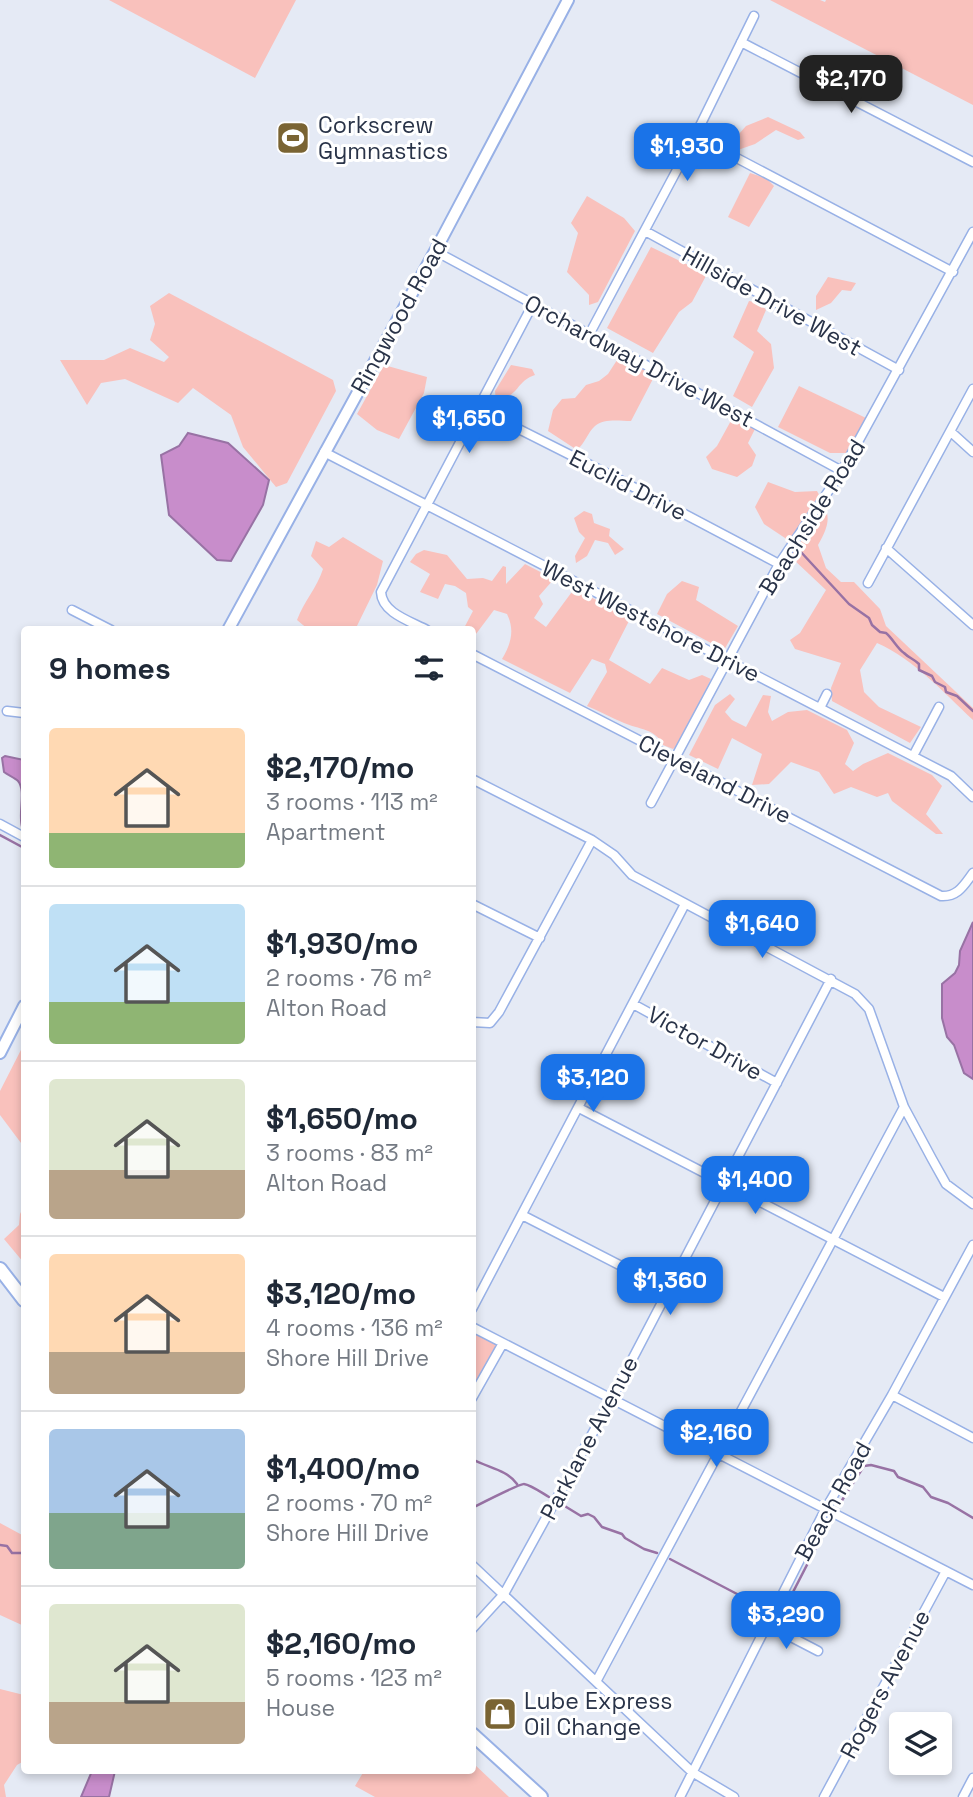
<!DOCTYPE html>
<meta charset="utf-8">
<style>
:root{--surface:#fff;--page:#f2f2f3;--text:#1f2937;--muted:#747a83;--line:#e0e1e3;--accent:#1a73e8}
body{margin:0;font-family:"Space Grotesk",sans-serif;background:var(--page);color:var(--text);height:100vh;display:flex;flex-direction:column;font-size:26px;white-space:nowrap}
*{box-sizing:border-box;margin:0}
p{font-size:23px;color:var(--muted)}
.icon{flex:none;width:38px;height:38px;fill:none;stroke:currentColor;stroke-width:2;stroke-linecap:round;stroke-linejoin:round}
.map{position:relative;flex:1;overflow:hidden}
.panel{position:absolute;left:21px;top:626px;width:455px;height:1148px;display:flex;flex-direction:column;background:var(--surface);border-radius:7px;box-shadow:0 4px 10px #0003}
.panel>*{flex:none}
.fabs{position:absolute;left:889px;top:1712px;display:grid;gap:14px}
.fabs a{display:grid;place-items:center;width:63px;height:63px;border-radius:7px;background:var(--surface);box-shadow:0 4px 10px #0003;font-size:35px}
.price{position:absolute;translate:-50% -60px;padding:0 16px;border-radius:14px;background:var(--accent);color:#fff;font-size:23px;line-height:46px;filter:drop-shadow(0 2px 4px #0008)}
.price::after{content:'';position:absolute;left:50%;top:42px;width:21px;height:16px;margin-left:-10px;background:inherit;clip-path:polygon(0 0,100% 0,50% 100%)}
.price.selected{background:#222;color:#fff}
ul{padding:0;list-style:none}
li{display:flex;align-items:center;gap:21px;height:175px;padding:0 28px}
li+li{border-top:2px solid var(--line)}
li span{display:grid;place-items:center;flex:none;width:196px;height:140px;border-radius:7px;color:#555}
li>.icon{margin-inline-start:auto}
span .icon{width:84px;height:84px;fill:#fffc;stroke-width:1}
li b{font-size:30px}
h2{display:flex;justify-content:space-between;align-items:center;height:84px;padding:0 28px;font-size:30px}
.map>svg:first-child{display:block}
.green{fill:#f9c1bc}
.water{fill:#c88dcb;stroke:#9872a4;stroke-width:2}
.lines{fill:none;stroke-linecap:round;stroke-linejoin:round}
.stream{stroke:#9872a4;stroke-width:2.5}
.street-casing{stroke:#98b1e6;stroke-width:11}
.secondary-casing{stroke:#98b1e6;stroke-width:14}
.primary-casing{stroke:#98b1e6;stroke-width:16}
.street{stroke:#fff;stroke-width:8}
.secondary{stroke:#fff;stroke-width:10}
.primary{stroke:#fff;stroke-width:12}
.labels{text-anchor:middle;dominant-baseline:central;stroke-width:6;stroke-linejoin:round;paint-order:stroke}
.poi-label{font-size:23px;fill:#293348;stroke:#fff;text-anchor:start}
.street-label{font-size:23px;fill:#293348;stroke:#fff}
</style>
<div class="map">
<svg width="973" height="1797" viewBox="0 0 973 1797">
<rect width="100%" height="100%" fill="#e5eaf5"/>
<path class="green" d="M 109,0 L 296,0 L 255,78 Z
M 770,0 L 820,0 L 825,2 L 826,0 L 973,0 L 973,105 Z
M 768,117 L 800,132 L 805,138 L 798,140 L 776,130 L 755,144 L 735,151 L 731,143 L 746,126 Z
M 750,173 L 766,178 L 774,186 L 749,227 L 728,217 Z
M 587,196 L 624,218 L 635,231 L 598,302 L 589,305 L 589,295 L 567,272 L 578,233 L 571,223 Z
M 651,247 L 707,274 L 692,302 L 679,312 L 653,353 L 607,328 Z
M 828,277 L 856,283 L 851,291 L 842,290 L 831,303 L 816,310 L 816,296 Z
M 169,293 L 333,380 L 336,391 L 287,483 L 276,487 L 243,447 L 231,415 L 193,388 L 178,403 L 125,379 L 101,383 L 87,405 L 60,360 L 104,360 L 130,348 L 164,362 L 169,357 L 150,340 L 155,324 L 150,306 Z
M 749,301 L 760,303 L 766,310 L 757,331 L 771,344 L 774,368 L 752,407 L 733,396 L 754,352 L 733,337 Z
M 619,357 L 655,375 L 631,421 C 620,421 604,418 595,426 C 588,432 585,443 577,450 L 548,431 L 553,410 L 562,399 L 575,398 L 586,385 L 599,381 L 608,374 Z
M 384,365 L 427,377 L 424,393 L 399,439 L 377,430 L 357,414 Z
M 511,365 L 532,369 L 535,375 C 516,381 520,396 496,401 L 495,391 Z
M 799,386 L 866,418 L 846,453 L 830,453 L 778,427 Z
M 733,417 L 755,429 L 748,443 L 756,455 L 752,466 L 737,477 L 712,469 L 706,457 L 717,446 Z
M 768,482 L 795,492 L 817,491 C 831,515 831,522 818,545 L 826,568 L 841,582 L 854,582 L 880,609 L 886,626 L 973,708 L 973,720 C 943,692 915,660 877,643 L 860,670 L 864,692 L 879,707 L 921,727 L 910,743 L 832,701 L 831,688 L 841,663 L 795,649 L 790,640 L 800,633 L 826,590 L 793,559 L 785,538 L 764,524 L 755,507 Z
M 584,511 L 592,514 L 594,523 L 610,529 L 609,536 L 624,549 L 615,555 L 608,543 L 595,540 L 587,556 L 576,563 L 575,556 L 585,538 L 579,532 L 574,518 Z
M 343,537 L 383,561 L 377,585 L 355,630 L 309,630 L 297,620 C 304,601 317,588 323,569 L 311,556 L 316,541 L 329,547 Z
M 424,550 L 447,555 L 467,579 L 483,578 L 492,581 L 503,566 L 506,567 L 506,584 L 525,564 L 554,579 L 539,596 L 543,604 L 534,618 L 546,627 L 574,589 L 631,617 L 609,660 L 650,684 L 662,668 L 689,680 L 702,675 L 711,679 L 679,744 L 673,749 L 663,745 C 656,729 638,729 624,723 C 612,718 599,711 587,706 L 607,672 L 605,664 L 592,659 L 570,693 L 502,659 C 511,644 515,630 507,614 L 494,610 L 473,638 L 472,630 L 463,630 L 473,611 L 468,607 L 466,593 L 455,586 L 445,584 L 438,599 L 420,592 L 430,574 L 410,562 L 416,554 Z
M 682,581 L 699,587 L 696,600 L 738,626 L 724,650 L 657,614 L 667,594 Z
M 730,694 L 735,699 L 725,712 L 732,720 L 746,727 L 763,695 L 771,696 L 768,712 L 772,721 L 788,712 L 807,710 L 847,730 L 854,743 L 845,764 L 853,771 L 863,764 L 888,753 L 932,775 L 942,786 L 926,814 L 943,834 L 936,834 L 892,801 L 888,793 L 877,797 L 851,787 L 834,794 L 819,772 L 791,762 L 769,784 L 752,785 L 762,754 L 732,738 L 718,769 L 689,755 L 715,705 Z
M 24,1044 L 24,1147 L 0,1115 L 0,1091 Z
M 24,1206 L 24,1263 L 4,1239 L 19,1225 L 20,1214 Z
M 473,1327 L 503,1343 L 473,1398 Z
M 0,1523 L 24,1536 L 24,1626 L 0,1615 Z
M 0,1689 L 24,1695 L 24,1761 L 17,1765 L 4,1785 L 6,1797 L 0,1797 Z
M 473,1763 L 509,1797 L 375,1797 L 355,1786 L 364,1771 L 472,1771 Z"/>
<path class="water" d="M 188,433 L 228,443 L 269,480 L 263,505 L 231,561 L 217,560 L 169,515 L 161,455 L 179,446 Z
M 5,756 L 24,760 L 24,827 L 22,827 C 18,814 26,790 18,781 C 15,778 8,775 4,772 L 2,758 Z
M 973,922 L 973,1079 L 964,1073 L 954,1045 L 947,1037 L 942,1018 L 942,984 L 955,973 L 959,965 L 960,951 Z
M 92,1771 L 115,1771 L 109,1797 L 81,1797 Z"/>
<g class="lines">
<path class="stream" d="M 800,551 L 849,604 L 869,618 L 872,625 L 880,632 L 886,633 C 893,639 897,648 904,653 C 909,658 914,659 919,664 L 919,670 L 932,676 L 935,682 L 945,687 L 946,692 L 957,696 L 973,711
M 0,835 L 24,848
M 472,1459 C 488,1468 506,1469 517,1484
M 563,1505 L 581,1516 L 588,1514 L 594,1517 L 602,1527 L 622,1534 L 625,1538 L 644,1549 L 657,1553
M 839,1505 L 864,1466 L 871,1465 L 894,1471 L 898,1477 L 923,1487 L 931,1497 L 948,1503 L 973,1518
M 472,1508 C 478,1505 521,1483 524,1484 C 531,1485 542,1493 549,1497
M 0,1545 L 7,1546 L 12,1553 L 23,1553 L 24,1555
M 670,1559 L 762,1607
M 791,1596 L 830,1520"/>
<defs>
<path id="street" d="M 741,42 L 973,162
M 695,136 L 953,272
M 645,231 L 899,370
M 435,251 L 842,471
M 590,333 L 695,136 L 754,16
M 477,408 L 622,481 L 779,564
M 951,432 L 973,452
M 324,452 L 951,776 L 973,797
M 886,548 L 973,625
M 868,583 L 973,389
M 72,610 L 111,630
M 427,630 C 410,621 382,613 381,592 L 533,304
M 472,654 L 941,896 C 958,897 964,885 973,873
M 820,708 L 827,694
M 7,711 L 24,713
M 913,756 L 939,707
M 472,779 L 592,840 L 614,855 L 632,875 L 855,994 L 869,1009 L 904,1107 L 932,1159 L 946,1184 L 973,1204
M 651,803 L 779,564 L 842,471 L 973,232
M 0,824 L 24,837
M 472,904 L 540,938
M 633,1004 L 777,1083
M 472,1022 L 490,1023 L 499,1012 L 592,840
M 579,1108 L 944,1297
M 522,1215 L 668,1290
M 472,1309 L 685,904
M 472,1327 L 973,1585
M 892,1395 L 973,1438
M 472,1398 L 503,1343
M 472,1565 L 692,1772 L 734,1797
M 768,1625 L 818,1651
M 472,1629 L 504,1594 L 612,1398 L 831,979
M 597,1680 L 904,1107
M 680,1797 L 825,1510 L 892,1395 L 973,1245
M 824,1797 L 946,1571
M 963,1797 L 973,1778"/>
<path id="secondary" d="M 228,630 L 440,242 L 568,0
M 0,1053 L 24,1006"/>
<path id="primary" d="M 0,1269 L 24,1300
M 472,1734 L 541,1797"/>
</defs>
<use href="#street" class="street-casing"/>
<use href="#secondary" class="secondary-casing"/>
<use href="#primary" class="primary-casing"/>
<use href="#street" class="street"/>
<use href="#secondary" class="secondary"/>
<use href="#primary" class="primary"/>
</g>
<defs>
<symbol id="stadium-square" viewBox="-11 -11 22 22"><rect x="-9" y="-9" width="18" height="18" rx="4" fill="#7a6433" stroke="#fff"/><path d="M0-5a6.5 5 0 1 0 0 10a6.5 5 0 1 0 0-10ZM-3.5-1.8h7v3.6h-7Z" fill="#fff"/></symbol>
<symbol id="shop-square" viewBox="-11 -11 22 22"><rect x="-9" y="-9" width="18" height="18" rx="4" fill="#7a6433" stroke="#fff"/><path d="M-5-2.5h2.3a2.7 3.5 0 0 1 5.4 0H5L5.5 6h-11ZM-1.5-2.5h3a1.5 2.3 0 0 0-3 0Z" fill="#fff"/></symbol>
</defs>
<g fill-rule="evenodd">
<use href="#stadium-square" x="274" y="119" width="38" height="38"/>
<use href="#shop-square" x="481" y="1695" width="38" height="38"/>
</g>
<g class="labels">
<g class="poi-label">
<text x="318" y="125">Corkscrew<tspan x="318" dy="26">Gymnastics</tspan></text>
<text x="524" y="1701">Lube Express<tspan x="524" dy="26">Oil Change</tspan></text>
</g>
<g class="street-label">
<text transform="translate(772 301) rotate(29)">Hillside Drive West</text>
<text transform="translate(399 316) rotate(-61)">Ringwood Road</text>
<text transform="translate(639 361) rotate(28)">Orchardway Drive West</text>
<text transform="translate(628 485) rotate(27)">Euclid Drive</text>
<text transform="translate(812 517) rotate(-58)">Beachside Road</text>
<text transform="translate(651 621) rotate(27)">West Westshore Drive</text>
<text transform="translate(715 779) rotate(27)">Cleveland Drive</text>
<text transform="translate(705 1043) rotate(29)">Victor Drive</text>
<text transform="translate(589 1438) rotate(-62)">Parklane Avenue</text>
<text transform="translate(833 1501) rotate(-61)">Beach Road</text>
<text transform="translate(885 1684) rotate(-62)">Rogers Avenue</text>
</g>
</g>
</svg>
<div class="fabs">
<a><svg class="icon" aria-label="layers" viewBox="0 0 24 24"><path d="M12 4l9 5-9 5-9-5zM3 14l9 5 9-5"/></svg></a>
</div>
<b class="price selected" style="left:851px;top:115px">$2,170</b>
<b class="price" style="left:687px;top:183px">$1,930</b>
<b class="price" style="left:469px;top:455px">$1,650</b>
<b class="price" style="left:762px;top:960px">$1,640</b>
<b class="price" style="left:593px;top:1114px">$3,120</b>
<b class="price" style="left:755px;top:1216px">$1,400</b>
<b class="price" style="left:670px;top:1317px">$1,360</b>
<b class="price" style="left:716px;top:1469px">$2,160</b>
<b class="price" style="left:786px;top:1651px">$3,290</b>
<section class="panel">
<h2>9 homes<svg class="icon" aria-label="filters" viewBox="0 0 24 24"><path d="M4 7h16M4 17h16"/><circle cx="9" cy="7" r="2"/><circle cx="15" cy="17" r="2"/></svg></h2>
<ul>
<li><span style="background:linear-gradient(#ffd9b3 75%,#8fb573 0)"><svg class="icon" aria-label="home" viewBox="0 0 24 24"><path d="M3 11l9-7 9 7M6 9v11h12V9"/></svg></span><div><b>$2,170/mo</b><p>3 rooms · 113 m²</p><p>Apartment</p></div></li>
<li><span style="background:linear-gradient(#bfe0f5 70%,#8fb573 0)"><svg class="icon" aria-label="home" viewBox="0 0 24 24"><path d="M3 11l9-7 9 7M6 9v11h12V9"/></svg></span><div><b>$1,930/mo</b><p>2 rooms · 76 m²</p><p>Alton Road</p></div></li>
<li><span style="background:linear-gradient(#dfe7d0 65%,#b9a48a 0)"><svg class="icon" aria-label="home" viewBox="0 0 24 24"><path d="M3 11l9-7 9 7M6 9v11h12V9"/></svg></span><div><b>$1,650/mo</b><p>3 rooms · 83 m²</p><p>Alton Road</p></div></li>
<li><span style="background:linear-gradient(#ffd9b3 70%,#b9a48a 0)"><svg class="icon" aria-label="home" viewBox="0 0 24 24"><path d="M3 11l9-7 9 7M6 9v11h12V9"/></svg></span><div><b>$3,120/mo</b><p>4 rooms · 136 m²</p><p>Shore Hill Drive</p></div></li>
<li><span style="background:linear-gradient(#a9c7e8 60%,#7fa58c 0)"><svg class="icon" aria-label="home" viewBox="0 0 24 24"><path d="M3 11l9-7 9 7M6 9v11h12V9"/></svg></span><div><b>$1,400/mo</b><p>2 rooms · 70 m²</p><p>Shore Hill Drive</p></div></li>
<li><span style="background:linear-gradient(#dfe7d0 70%,#b9a48a 0)"><svg class="icon" aria-label="home" viewBox="0 0 24 24"><path d="M3 11l9-7 9 7M6 9v11h12V9"/></svg></span><div><b>$2,160/mo</b><p>5 rooms · 123 m²</p><p>House</p></div></li>
</ul>
</section>
</div>
